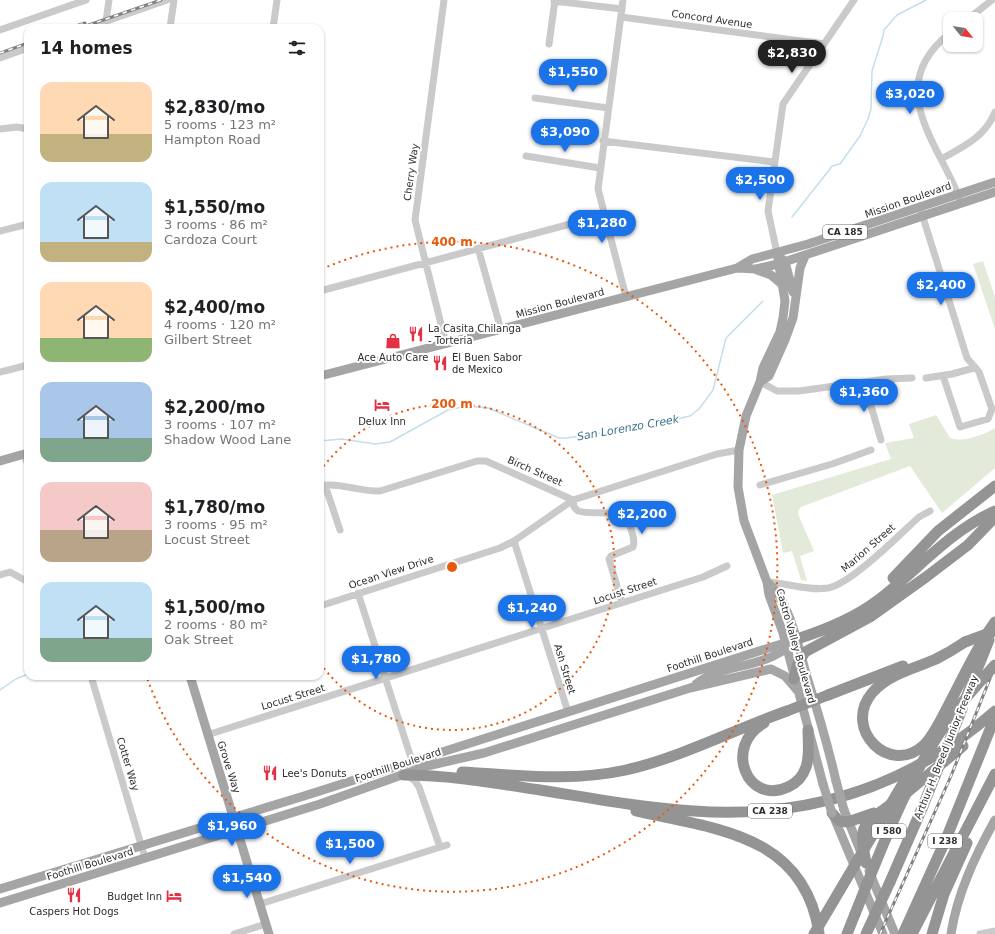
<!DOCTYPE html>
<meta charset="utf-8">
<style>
:root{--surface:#fff;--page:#f6f6f6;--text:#202124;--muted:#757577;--accent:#1a73e8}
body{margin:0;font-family:"DejaVu Sans",sans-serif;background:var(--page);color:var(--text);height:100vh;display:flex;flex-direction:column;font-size:15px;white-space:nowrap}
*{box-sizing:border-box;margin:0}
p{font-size:13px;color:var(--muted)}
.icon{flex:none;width:22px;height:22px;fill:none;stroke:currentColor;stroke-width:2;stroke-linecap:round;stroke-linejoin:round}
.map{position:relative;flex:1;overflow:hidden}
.details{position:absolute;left:24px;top:24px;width:300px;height:656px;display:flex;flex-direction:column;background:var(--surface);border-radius:12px;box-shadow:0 1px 3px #0004}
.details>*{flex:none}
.needle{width:26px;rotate:120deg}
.fabs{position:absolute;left:943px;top:12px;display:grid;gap:8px}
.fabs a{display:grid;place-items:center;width:40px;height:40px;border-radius:8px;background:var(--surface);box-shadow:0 1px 3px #0004;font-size:20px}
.price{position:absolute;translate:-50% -34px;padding:0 9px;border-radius:14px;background:var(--accent);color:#fff;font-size:13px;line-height:26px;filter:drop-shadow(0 1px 2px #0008)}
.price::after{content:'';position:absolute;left:50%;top:24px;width:12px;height:9px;margin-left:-6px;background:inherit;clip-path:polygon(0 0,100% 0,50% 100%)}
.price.on{background:#222;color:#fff}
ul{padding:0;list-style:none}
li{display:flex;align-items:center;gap:12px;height:100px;padding:0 16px}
li span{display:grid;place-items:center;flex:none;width:112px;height:80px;border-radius:12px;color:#555}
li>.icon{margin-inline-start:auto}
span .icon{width:48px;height:48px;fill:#fffc;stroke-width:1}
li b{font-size:17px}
h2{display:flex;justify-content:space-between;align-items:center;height:48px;padding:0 16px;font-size:17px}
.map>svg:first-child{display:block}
.green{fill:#e4eada}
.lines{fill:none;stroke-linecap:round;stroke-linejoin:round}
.stream{stroke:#c6deea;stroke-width:1.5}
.minor{stroke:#cacaca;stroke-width:7}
.major{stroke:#a5a5a5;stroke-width:9}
.highway{stroke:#949494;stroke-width:11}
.rail-casing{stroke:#828282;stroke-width:3}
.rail{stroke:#fff;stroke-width:1.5;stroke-dasharray:4.5;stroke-linecap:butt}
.major-bridge{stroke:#a5a5a5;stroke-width:9}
.highway-bridge{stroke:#949494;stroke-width:11}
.ring{fill:none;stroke:#e8590c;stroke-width:2;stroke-dasharray:2 4}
.labels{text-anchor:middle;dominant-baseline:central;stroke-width:4;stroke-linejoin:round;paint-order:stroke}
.shield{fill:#fff;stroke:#6c6c6c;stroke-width:1}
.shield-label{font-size:9px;font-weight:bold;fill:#2d2d2d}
.street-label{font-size:10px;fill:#2d2d2d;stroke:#fff}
.poi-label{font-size:10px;fill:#2d2d2d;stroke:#fff;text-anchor:start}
.water-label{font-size:11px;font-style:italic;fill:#3c718d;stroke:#fff}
.centre{fill:#e8590c;stroke:#fff;stroke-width:2}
.ring-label{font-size:12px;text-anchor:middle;font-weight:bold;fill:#e8590c;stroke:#fff;stroke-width:4;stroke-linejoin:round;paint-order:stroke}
</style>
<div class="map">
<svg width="995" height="934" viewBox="0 0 995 934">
<rect width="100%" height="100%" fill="#fff"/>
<path class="green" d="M 983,261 L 995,297 L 995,329 L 973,264 Z
M 936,415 L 950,438 C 963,443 984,435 995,428 L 995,468 L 942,513 L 910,466 L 801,507 L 798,511 L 798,514 L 814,551 L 800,556 L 807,581 L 801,580 L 792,551 L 783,553 L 772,495 L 891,459 L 885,443 L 914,438 L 909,424 Z"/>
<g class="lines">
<path class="stream" d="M 792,217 L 830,169 L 832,166 L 840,164 L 860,136 L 868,119 L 871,109 L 872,71 L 883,36 L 884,30 L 897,15 L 926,0
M 320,441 L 342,439 L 375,444 L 390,442 L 448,410 L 467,406 L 488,408 L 559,438 L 566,438 L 638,428 L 690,416 L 699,409 L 713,390 L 726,338 L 763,301
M 0,690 L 16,679 L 28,674"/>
<path class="minor" d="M 444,0 L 415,220 L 446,344
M 623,0 L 598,189 L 626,297
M 554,1 L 622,9
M 621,17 L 824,44
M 968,19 L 992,0
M 87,28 L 167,0
M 105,28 L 109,0
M 170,28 L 174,0
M 273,28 L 277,0
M 0,30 L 86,0
M 950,33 C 883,86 937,141 960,199
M 549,44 L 555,0
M 0,58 L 28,48
M 535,98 L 608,108
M 0,129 L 17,127 L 28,129
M 603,141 L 774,162
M 526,156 L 600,168
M 941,159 C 963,147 985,137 995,112
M 921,211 L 967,358 L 979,372 L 992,409 L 988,419 L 960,427 L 943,376
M 0,231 L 28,224
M 478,248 L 501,330
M 777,253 L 768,211 L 783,104 L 854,0
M 320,291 L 604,215
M 0,372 L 28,365
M 926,378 L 952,374 L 974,368
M 760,382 L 777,391 L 799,391 L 886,379 L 912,378
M 864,382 L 881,440
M 24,454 L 28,465
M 325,485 L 340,530
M 760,485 L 832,464 L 871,450
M 320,486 C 341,482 360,492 380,491 L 477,461 L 486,461 L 573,500
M 573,500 L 574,507 L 578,511 C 598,517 623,504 631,529 C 633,535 635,541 633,547 L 611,556 L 609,559 L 622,603
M 514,541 L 568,712
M 0,575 L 10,572 L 28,582
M 767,582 C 787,583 808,591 828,588 C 851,584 899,535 919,517 L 930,511
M 358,593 L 412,761
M 320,606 L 500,548 L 514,541 L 573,500 L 717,454 L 739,450
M 91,676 L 145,858
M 207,735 L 612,606 L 703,577 L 727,566
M 408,776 L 415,781 L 419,787 L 440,847
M 260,904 L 447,845
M 234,934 L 266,924
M 980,934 L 995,931"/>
<path class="major" d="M 777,253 L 785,301 L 783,318 L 780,332 L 763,368 L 760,382 L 746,416 L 739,450 L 738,487 L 744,521 L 767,582 L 769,595 L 783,633 L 823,784
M 782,259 L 785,262 L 793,292
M 737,268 L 752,259 L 808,244 L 995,182
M 757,270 L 771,275 L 783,285
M 320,376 L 737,268 L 756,269 L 778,264 L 995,192
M 760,382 L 769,376 L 785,340 L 793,318 L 800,268 L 805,256
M 0,461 L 28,453
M 767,582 C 790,600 799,650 807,677 C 818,712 828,746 836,781
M 190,676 L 269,934
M 696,684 C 723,663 764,669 790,645
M 844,810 L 862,855
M 833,815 L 883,934
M 869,871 L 895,934
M 0,889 L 304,796 L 797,639
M 0,903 L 320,804 L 427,766 L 484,753 L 690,688 L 771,669 L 785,676 L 797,690
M 951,934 C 957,894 975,856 995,820"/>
<path class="highway" d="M 893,578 L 938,531 L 995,486
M 797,639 C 825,630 853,619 877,601 C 917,571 948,532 995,511
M 965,642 C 956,648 946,654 936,659 C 916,668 888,674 872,693 C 842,729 890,777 924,745 C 934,735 941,719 948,706 C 963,678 976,648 995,622
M 794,679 L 798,663 L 805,652 L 870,617 L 926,577 L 968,545 L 995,517
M 828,695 L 903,666
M 967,695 L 989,640
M 764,723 C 723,746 747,806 788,787 C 797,783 803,776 806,767 C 810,756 808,742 808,730
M 462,772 C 517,775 572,782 626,770 C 682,757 733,730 787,711
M 404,775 C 450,775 494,783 540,790 C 591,798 642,808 694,811 C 808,819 909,787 995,711
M 905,794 L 963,746
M 636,811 C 715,829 804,834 819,933
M 832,813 L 839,821 L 848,822 L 874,813
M 866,863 C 859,826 860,827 890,805
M 890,882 L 923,806
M 847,934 L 855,914
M 903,934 L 946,839 L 995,717
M 912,934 L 995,774
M 932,934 L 944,894 L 967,843"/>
<defs>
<path id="rail" d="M 70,28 L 85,23
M 80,28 L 161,0
M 0,53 L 28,43
M 880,934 L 951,776 L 995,666"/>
</defs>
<use href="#rail" class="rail-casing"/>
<use href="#rail" class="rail"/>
<path class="major-bridge" d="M 836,781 L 844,810
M 823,784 L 832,813"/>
<path class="highway-bridge" d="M 965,642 L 995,631
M 787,711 L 828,695
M 923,806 L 962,709
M 855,914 C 880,852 903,790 939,734 C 955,709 975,687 995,665
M 814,934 L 908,775
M 866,934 L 890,882"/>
</g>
<g class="ring">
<path d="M320 471A163 163 0 1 1 320 663"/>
<path d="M322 269A325 325 0 1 1 147 678"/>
</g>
<defs>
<symbol id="restaurant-bare" viewBox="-9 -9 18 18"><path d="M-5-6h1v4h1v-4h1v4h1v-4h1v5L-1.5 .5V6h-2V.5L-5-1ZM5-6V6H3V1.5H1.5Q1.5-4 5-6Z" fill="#e33045" stroke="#fff" stroke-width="2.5" paint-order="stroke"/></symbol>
<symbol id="shop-bare" viewBox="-9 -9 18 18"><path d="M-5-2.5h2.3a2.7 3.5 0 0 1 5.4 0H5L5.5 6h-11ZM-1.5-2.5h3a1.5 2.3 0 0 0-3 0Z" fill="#e33045" stroke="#fff" stroke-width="2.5" paint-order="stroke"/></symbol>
<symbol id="hotel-bare" viewBox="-9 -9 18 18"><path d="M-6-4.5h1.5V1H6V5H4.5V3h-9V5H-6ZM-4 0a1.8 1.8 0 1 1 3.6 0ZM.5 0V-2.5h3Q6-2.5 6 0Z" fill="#e33045" stroke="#fff" stroke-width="2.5" paint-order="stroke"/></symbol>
</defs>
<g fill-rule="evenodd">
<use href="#restaurant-bare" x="405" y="323" width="22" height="22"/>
<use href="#shop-bare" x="382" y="330" width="22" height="22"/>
<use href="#restaurant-bare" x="429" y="352" width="22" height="22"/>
<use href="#hotel-bare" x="371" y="394" width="22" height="22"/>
<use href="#restaurant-bare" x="259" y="762" width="22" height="22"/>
<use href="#restaurant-bare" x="63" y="884" width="22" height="22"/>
<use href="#hotel-bare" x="163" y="885" width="22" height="22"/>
</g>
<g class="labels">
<g class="shield">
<rect x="823" y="225" width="44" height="14" rx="3"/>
<rect x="748" y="804" width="44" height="14" rx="3"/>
<rect x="872" y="824" width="34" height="14" rx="3"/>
<rect x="928" y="834" width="34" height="14" rx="3"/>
</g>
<g class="shield-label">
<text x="845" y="232">CA 185</text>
<text x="770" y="811">CA 238</text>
<text x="889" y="831">I 580</text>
<text x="945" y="841">I 238</text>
</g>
<g class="street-label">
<text transform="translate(712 19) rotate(8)">Concord Avenue</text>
<text transform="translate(411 172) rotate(-82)">Cherry Way</text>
<text transform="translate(908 200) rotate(-19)">Mission Boulevard</text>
<text transform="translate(560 303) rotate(-15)">Mission Boulevard</text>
<text transform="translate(535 471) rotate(24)">Birch Street</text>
<text transform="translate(868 548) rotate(-41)">Marion Street</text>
<text transform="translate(391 572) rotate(-18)">Ocean View Drive</text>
<text transform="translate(625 591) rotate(-18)">Locust Street</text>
<text transform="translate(796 646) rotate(74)">Castro Valley Boulevard</text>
<text transform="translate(710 655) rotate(-18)">Foothill Boulevard</text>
<text transform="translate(565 669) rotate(73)">Ash Street</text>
<text transform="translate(293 697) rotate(-17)">Locust Street</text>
<text transform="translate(946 747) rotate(-68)">Arthur H. Breed Junior Freeway</text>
<text transform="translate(128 764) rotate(73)">Cotter Way</text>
<text transform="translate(398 765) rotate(-18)">Foothill Boulevard</text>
<text transform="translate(229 767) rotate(72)">Grove Way</text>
<text transform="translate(90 864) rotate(-17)">Foothill Boulevard</text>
</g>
<g class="poi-label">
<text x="428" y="328">La Casita Chilanga<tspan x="428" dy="12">- Torteria</tspan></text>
<text x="393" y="357" text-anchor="middle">Ace Auto Care</text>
<text x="452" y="357">El Buen Sabor<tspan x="452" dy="12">de Mexico</tspan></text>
<text x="382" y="421" text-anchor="middle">Delux Inn</text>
<text x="282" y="773">Lee's Donuts</text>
<text x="162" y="896" text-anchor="end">Budget Inn</text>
<text x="74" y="911" text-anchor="middle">Caspers Hot Dogs</text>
</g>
<g class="water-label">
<text transform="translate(628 428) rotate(-10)">San Lorenzo Creek</text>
</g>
</g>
<circle cx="452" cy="567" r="6" class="centre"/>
<g class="ring-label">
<text x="452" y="246">400 m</text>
<text x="452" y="408">200 m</text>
</g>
</svg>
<div class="fabs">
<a><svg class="needle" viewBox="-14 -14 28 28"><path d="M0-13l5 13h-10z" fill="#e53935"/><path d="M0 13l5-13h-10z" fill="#757577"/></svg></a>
</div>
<b class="price on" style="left:792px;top:74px">$2,830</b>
<b class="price" style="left:573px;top:93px">$1,550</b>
<b class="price" style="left:910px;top:115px">$3,020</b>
<b class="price" style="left:565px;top:153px">$3,090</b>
<b class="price" style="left:760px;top:201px">$2,500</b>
<b class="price" style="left:602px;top:244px">$1,280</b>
<b class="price" style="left:941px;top:306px">$2,400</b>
<b class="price" style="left:864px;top:413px">$1,360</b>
<b class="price" style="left:642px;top:535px">$2,200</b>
<b class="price" style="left:532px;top:629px">$1,240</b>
<b class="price" style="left:376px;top:680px">$1,780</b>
<b class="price" style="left:232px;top:847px">$1,960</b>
<b class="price" style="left:350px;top:865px">$1,500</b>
<b class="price" style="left:247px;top:899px">$1,540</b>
<section class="details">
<h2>14 homes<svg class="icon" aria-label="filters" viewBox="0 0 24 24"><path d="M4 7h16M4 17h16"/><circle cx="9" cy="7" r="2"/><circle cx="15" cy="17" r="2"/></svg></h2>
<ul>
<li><span style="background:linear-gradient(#ffd9b3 65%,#c2b280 0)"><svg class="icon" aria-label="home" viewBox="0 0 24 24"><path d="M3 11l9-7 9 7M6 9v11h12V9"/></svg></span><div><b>$2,830/mo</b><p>5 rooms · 123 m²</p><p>Hampton Road</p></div></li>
<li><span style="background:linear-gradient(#bfe0f5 75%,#c2b280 0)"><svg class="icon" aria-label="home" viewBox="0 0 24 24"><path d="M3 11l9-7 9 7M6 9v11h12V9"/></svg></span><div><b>$1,550/mo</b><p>3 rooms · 86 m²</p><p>Cardoza Court</p></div></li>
<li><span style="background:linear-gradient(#ffd9b3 70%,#8fb573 0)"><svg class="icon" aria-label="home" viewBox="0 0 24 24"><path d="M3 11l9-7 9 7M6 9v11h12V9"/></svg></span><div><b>$2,400/mo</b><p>4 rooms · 120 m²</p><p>Gilbert Street</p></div></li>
<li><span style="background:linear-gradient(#a9c7e8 70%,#7fa58c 0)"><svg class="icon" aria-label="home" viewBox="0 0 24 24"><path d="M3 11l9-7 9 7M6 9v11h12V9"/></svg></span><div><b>$2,200/mo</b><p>3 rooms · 107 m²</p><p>Shadow Wood Lane</p></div></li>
<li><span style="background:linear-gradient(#f6c9c9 60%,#b9a48a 0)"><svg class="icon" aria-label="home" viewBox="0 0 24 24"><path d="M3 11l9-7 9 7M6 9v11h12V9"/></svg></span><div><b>$1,780/mo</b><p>3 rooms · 95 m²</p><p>Locust Street</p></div></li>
<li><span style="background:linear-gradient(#bfe0f5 70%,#7fa58c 0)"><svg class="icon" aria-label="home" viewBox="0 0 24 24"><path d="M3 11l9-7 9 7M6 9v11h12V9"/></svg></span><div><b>$1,500/mo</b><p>2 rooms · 80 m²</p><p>Oak Street</p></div></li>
</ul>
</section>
</div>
